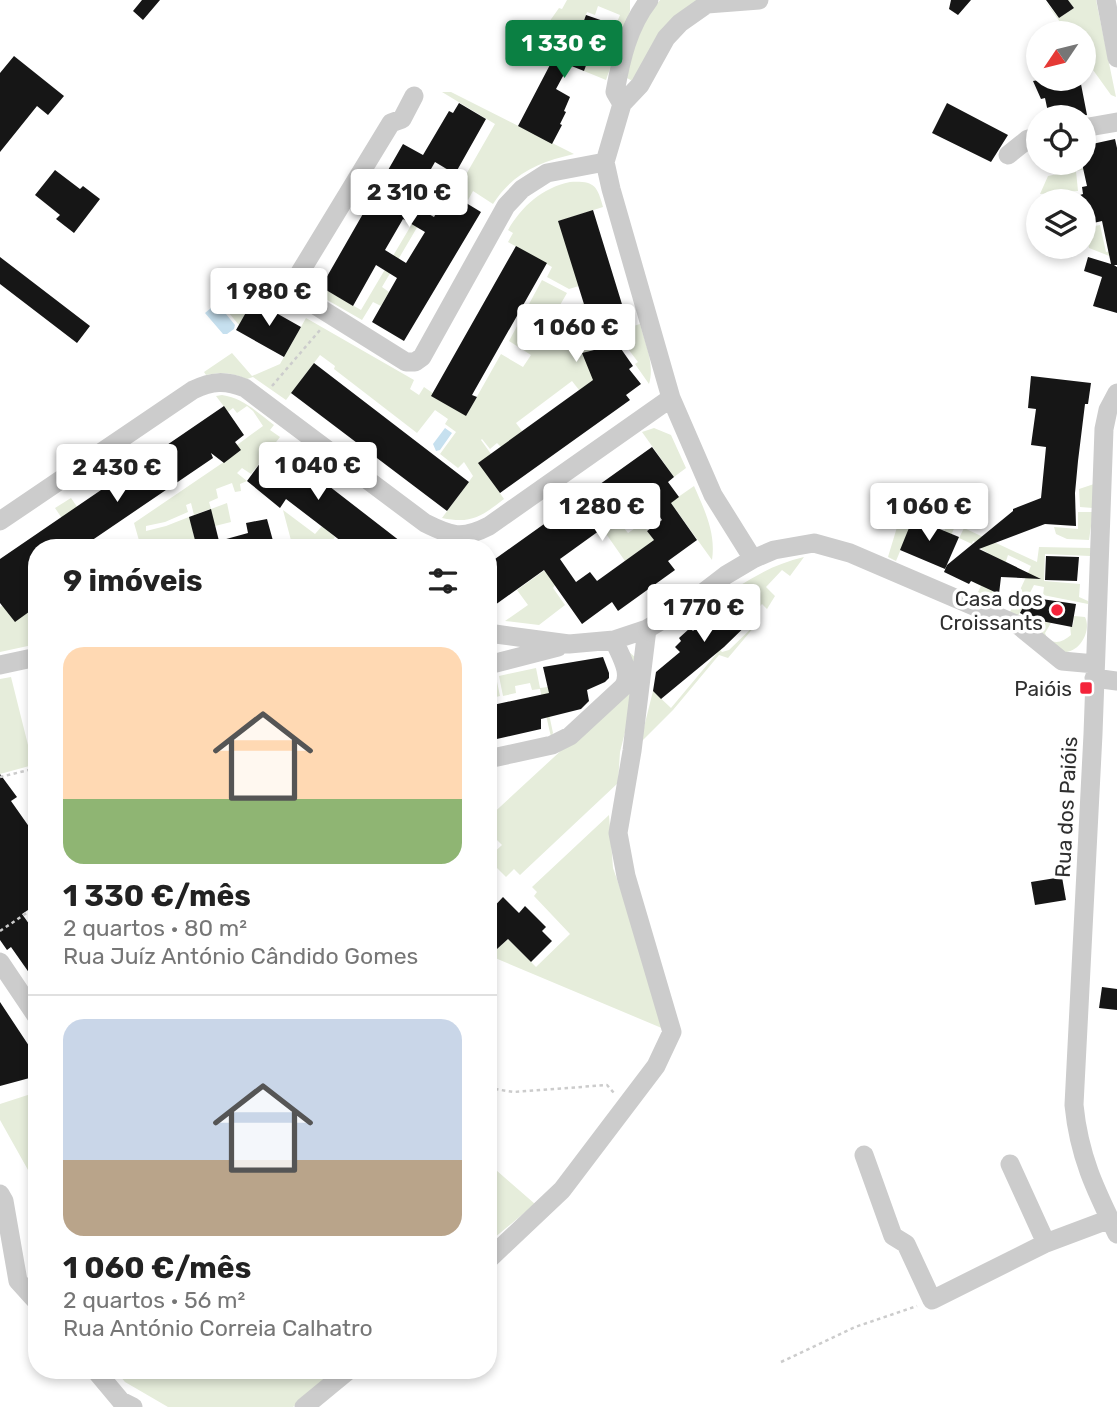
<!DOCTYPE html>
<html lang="pt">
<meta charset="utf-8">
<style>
:root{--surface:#fff;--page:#f6f6f6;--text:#222;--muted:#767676;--line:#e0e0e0;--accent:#0b8043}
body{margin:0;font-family:Rubik,sans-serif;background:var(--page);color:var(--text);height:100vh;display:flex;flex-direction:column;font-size:26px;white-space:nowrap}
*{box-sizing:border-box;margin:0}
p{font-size:23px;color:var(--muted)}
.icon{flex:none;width:38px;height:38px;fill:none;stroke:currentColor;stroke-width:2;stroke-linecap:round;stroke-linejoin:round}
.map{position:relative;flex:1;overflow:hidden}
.sheet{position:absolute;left:28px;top:539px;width:469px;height:840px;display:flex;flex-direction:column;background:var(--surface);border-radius:28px;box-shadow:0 4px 10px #0003}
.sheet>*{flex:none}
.needle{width:46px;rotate:235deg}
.tools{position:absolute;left:1026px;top:21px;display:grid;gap:14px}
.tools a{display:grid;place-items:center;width:70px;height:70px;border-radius:50%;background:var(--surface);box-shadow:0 4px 10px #0003;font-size:35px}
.price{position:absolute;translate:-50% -60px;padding:0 16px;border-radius:7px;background:#fff;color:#222;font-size:23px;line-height:46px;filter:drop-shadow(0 2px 4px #0008)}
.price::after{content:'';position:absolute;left:50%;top:42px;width:21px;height:16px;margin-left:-10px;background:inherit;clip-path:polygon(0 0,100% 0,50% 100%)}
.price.on{background:var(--accent);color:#fff}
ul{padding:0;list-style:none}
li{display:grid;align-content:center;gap:14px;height:371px;padding:0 35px}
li+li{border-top:2px solid var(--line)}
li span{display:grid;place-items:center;height:217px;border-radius:21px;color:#555}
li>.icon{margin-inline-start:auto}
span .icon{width:126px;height:126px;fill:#fffc;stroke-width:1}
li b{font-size:30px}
h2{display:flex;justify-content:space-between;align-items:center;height:84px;padding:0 35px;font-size:30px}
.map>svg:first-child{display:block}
.green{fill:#e6eddb;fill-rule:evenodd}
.water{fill:#c6e0ef}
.building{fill:#161616;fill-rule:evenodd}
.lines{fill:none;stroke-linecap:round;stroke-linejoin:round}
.path{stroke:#ccc;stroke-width:2.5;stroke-dasharray:3.5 3.5;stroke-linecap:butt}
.minor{stroke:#ccc;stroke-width:19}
.poi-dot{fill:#f4233a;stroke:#fff;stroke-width:2.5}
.labels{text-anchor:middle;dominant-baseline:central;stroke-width:7;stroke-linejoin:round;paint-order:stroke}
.poi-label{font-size:21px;fill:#2f2f2f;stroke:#fff;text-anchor:end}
.street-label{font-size:21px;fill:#2f2f2f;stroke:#fff}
</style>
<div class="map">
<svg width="1117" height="1407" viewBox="0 0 1117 1407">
<rect width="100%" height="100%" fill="#fff"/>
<path class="green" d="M 567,0 L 630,0 L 630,11 L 606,80 L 584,71 L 591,52 L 606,57 L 614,35 L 612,34 L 620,15 L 598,6 L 595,15 L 587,12 L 573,50 L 556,43 L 550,58 L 530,49 L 559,8 L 562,9 Z
M 660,0 L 697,0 L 636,83 L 627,78 L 628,55 L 646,18 Z
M 1044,0 L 1059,18 L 1074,8 L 1068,0 L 1096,0 L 1116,97 L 1111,95 L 1083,56 L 1083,33 L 1068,33 Z
M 442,92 L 451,92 L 574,154 C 539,162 513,173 493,204 L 473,191 L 468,200 L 450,189 L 440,207 L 432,202 L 382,287 L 389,292 L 381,306 L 373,302 L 362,320 L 317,294 L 312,289 L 312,282 L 361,310 L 445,168 L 464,178 L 495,124 Z
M 1117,161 L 1117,163 L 1076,171 L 1078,191 L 1040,194 L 1048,176 Z
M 570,182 C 594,181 597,185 603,207 L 559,221 L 579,286 L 569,289 L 547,277 L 552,267 L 508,242 L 513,233 L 508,230 C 522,206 542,188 570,182 Z
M 1100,225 L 1106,252 L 1117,250 L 1117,259 L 1089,248 L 1085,228 Z
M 542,280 L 567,293 L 556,312 L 584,303 L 595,338 L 640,324 C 645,343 655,364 649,384 L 635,364 L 638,362 L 622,341 L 586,352 L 608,370 L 579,390 L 572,381 L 516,423 L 522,431 L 501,447 L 497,443 L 490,449 L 482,439 L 481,440 L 491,454 L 479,463 L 504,499 C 481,517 471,524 442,518 L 473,476 L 464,462 L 458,468 L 440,454 L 456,432 L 445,424 L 448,419 L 435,410 L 417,433 L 334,369 L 335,366 L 320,355 L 286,400 L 253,377 L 247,379 C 233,373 222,372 206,375 L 204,372 L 232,353 L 252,376 L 280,364 L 306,318 L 414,380 L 410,389 L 419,395 L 424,387 L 466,416 L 501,354 L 523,367 L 531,355 L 509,341 Z
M 244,290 L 253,300 L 239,325 L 217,299 Z
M 222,395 C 243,398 257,412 274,425 L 270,430 L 280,437 L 251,474 L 242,468 L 237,473 L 247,481 L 240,484 L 241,491 L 235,492 L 232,483 L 216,489 L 218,498 L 209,502 L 211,509 L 227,503 L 231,522 L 215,526 L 210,509 L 194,515 L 198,531 L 193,533 L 196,542 L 182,545 L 183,548 L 126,548 L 140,544 L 134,523 L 240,451 L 237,445 L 263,426 L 253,411 L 247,406 L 237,413 L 233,408 L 228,412 L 216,396 ZM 191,503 L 194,515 L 166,526 L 146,531 L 146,526 L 165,522 L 188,512 L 186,505 Z
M 654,428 L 671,435 L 686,468 L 674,477 L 642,432 Z
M 1094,484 L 1093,508 L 1080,507 L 1079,489 Z
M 694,486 C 705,511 716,533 712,560 L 671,503 L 642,523 L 654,540 L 625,561 L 602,528 L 616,518 L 628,533 L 641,524 L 632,510 L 647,500 L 646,497 L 655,490 L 671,502 Z
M 917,493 L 954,507 L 951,515 L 958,518 L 951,536 L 934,556 L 947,524 L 931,517 L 929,521 L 915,515 L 896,561 L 888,557 L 904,504 L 913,507 Z
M 71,498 L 95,533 L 90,537 L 97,548 L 91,548 L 89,545 L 82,548 L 55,508 Z
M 283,510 L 315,534 L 322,526 L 335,537 L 329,545 L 333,548 L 293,548 Z
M 1078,512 L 1093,512 L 1089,540 L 1067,539 L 1056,534 L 1054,527 L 1078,529 Z
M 964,528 L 1037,562 L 1039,547 L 1091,548 L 1090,556 L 1045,554 L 1044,581 L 1080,584 L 1079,597 L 1088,601 L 1088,604 L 1043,595 L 1044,587 L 1034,585 L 1018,616 L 1010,612 L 1031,566 L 1008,555 L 992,604 L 976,596 L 981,586 L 975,583 L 988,553 L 981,549 L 983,546 L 973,541 L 972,544 L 959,538 Z
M 804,557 L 790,576 L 782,570 L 766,587 L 775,596 L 767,609 L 762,604 L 759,607 L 743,592 L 723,612 L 713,603 C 743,583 769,565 804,557 Z
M 545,570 L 555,585 L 553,588 L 565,605 L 539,625 L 505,621 L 528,605 L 517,590 Z
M 37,601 L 37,644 L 0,652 L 0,607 L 6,603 L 28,612 L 33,609 L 32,602 Z
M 1074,616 L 1085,617 C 1093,633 1075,660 1056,650 C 1049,646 1042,635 1037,629 L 1037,621 L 1051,623 L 1045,633 L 1047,638 C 1055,645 1063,642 1071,635 L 1070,626 L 1073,626 Z
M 692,617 L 722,652 L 729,650 L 760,620 L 728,658 L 719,655 L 673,710 L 640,743 L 653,691 L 671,708 L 717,653 L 690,618 Z
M 628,651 L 636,658 L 635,693 L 620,752 L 618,783 L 520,875 L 514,869 L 506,877 L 488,859 L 488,855 L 490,856 L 502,845 L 494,837 L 497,833 L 488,823 L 488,818 L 631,686 Z
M 536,668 L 540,688 L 548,687 L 550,693 L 545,695 L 553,733 L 551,737 L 540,689 L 532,690 L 530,683 L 515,686 L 516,693 L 503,696 L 499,676 Z
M 11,677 L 33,765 L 0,774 L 0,679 Z
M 496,677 L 500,696 L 488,699 L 488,679 Z
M 609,815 L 613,868 L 641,947 L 664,1029 L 488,955 L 488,940 L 497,949 L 508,939 L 536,967 L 570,934 L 534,896 L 537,892 L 532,887 Z
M 37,1092 L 37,1186 L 0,1120 L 0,1104 Z
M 488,1163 L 535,1204 L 488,1243 Z
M 115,1370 L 337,1370 L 293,1407 L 168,1407 L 125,1382 Z"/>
<path class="water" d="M 217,303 L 235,325 L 234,329 L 227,334 L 223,334 L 205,313 Z
M 445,428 L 452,433 L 440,450 L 436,451 L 433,444 Z"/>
<path class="building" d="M 142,0 L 160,0 L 143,20 L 133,11 Z
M 951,0 L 971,0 L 958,15 L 949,9 Z
M 1046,0 L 1068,0 L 1074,8 L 1059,18 Z
M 586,15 L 615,25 L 604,57 L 591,52 L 584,71 L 569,65 L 556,89 L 570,97 L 564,111 L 566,112 L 560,124 L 562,125 L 552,144 L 518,126 L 553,59 L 550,58 L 555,46 L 572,53 Z
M 14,56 L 64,96 L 48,115 L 37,106 L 0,152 L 0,73 Z
M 1044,79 L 1080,79 L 1087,115 L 1078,117 L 1049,117 L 1045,98 L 1041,99 L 1033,81 Z
M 459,103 L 486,119 L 455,174 L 435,162 L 411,204 L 434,217 L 448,192 L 481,212 L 404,341 L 372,322 L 397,278 L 376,265 L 353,306 L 321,287 L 403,144 L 423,155 L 449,111 L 453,113 ZM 403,219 L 425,232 L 406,263 L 385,250 Z
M 947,103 L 1008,135 L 991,162 L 932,133 Z
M 1115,139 L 1117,148 L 1117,265 L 1114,265 L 1117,267 L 1117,313 L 1093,306 L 1102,277 L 1084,271 L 1088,257 L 1111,264 L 1102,221 L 1085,225 L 1083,201 L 1081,201 L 1080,195 L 1083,194 L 1082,187 L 1087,186 L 1083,168 L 1083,146 Z
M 55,170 L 80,189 L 83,186 L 100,199 L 74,233 L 56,219 L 60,215 L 35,195 Z
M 593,210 L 629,327 L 610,333 L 633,366 L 629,369 L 641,384 L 626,395 L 630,400 L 500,493 L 478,463 L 593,380 L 582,353 L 598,349 L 558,221 Z
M 516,246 L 547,263 L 472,395 L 477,397 L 466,416 L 431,396 Z
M 0,257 L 90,326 L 77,343 L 0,284 Z
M 253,300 L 301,327 L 284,357 L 236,330 Z
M 314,363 L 469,482 L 447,511 L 291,393 Z
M 1031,376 L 1091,383 L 1088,404 L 1085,404 L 1078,461 L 1075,493 L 1076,526 L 1045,524 L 979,549 L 1041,579 L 1001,577 L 999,594 L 971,581 L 969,584 L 944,572 L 947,565 L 1013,511 L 1013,509 L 1041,498 L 1046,447 L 1031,445 L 1036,409 L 1028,408 Z
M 224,406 L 244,435 L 235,442 L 241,450 L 224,463 L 211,453 L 213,458 L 88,543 L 91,548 L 37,548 L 37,579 L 29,584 L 33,609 L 15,622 L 0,603 L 0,559 Z
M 274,444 L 316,476 L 409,548 L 350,548 L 286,499 L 280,508 L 247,481 Z
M 652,447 L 674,477 L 668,482 L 679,497 L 671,503 L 697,540 L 668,561 L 675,570 L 618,611 L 612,602 L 582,624 L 544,570 L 488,610 L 488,564 ZM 646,497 L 662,520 L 647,531 L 654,540 L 597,581 L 590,572 L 576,582 L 560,559 Z
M 211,509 L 219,541 L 248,533 L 246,523 L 267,519 L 275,548 L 197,548 L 189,517 Z
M 913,518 L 959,537 L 945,569 L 900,550 Z
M 1046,556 L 1079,557 L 1077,581 L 1045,580 Z
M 742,593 L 760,612 L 724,647 L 661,699 L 653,691 L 656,672 L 680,652 L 675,647 L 681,641 L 679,638 L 690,628 L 693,631 L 718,607 L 723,612 Z
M 1028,597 L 1076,604 L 1072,627 L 1031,619 L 1020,613 Z
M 603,657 L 609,673 L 609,678 L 605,682 L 587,690 L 589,701 L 581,709 L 541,719 L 541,729 L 488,741 L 488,706 L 549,693 L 543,667 Z
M 0,774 L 17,797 L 11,801 L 37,838 L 37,904 L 22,914 L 37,935 L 37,984 L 11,947 L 7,950 L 0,940 Z
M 1062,877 L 1066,900 L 1035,905 L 1031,882 Z
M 503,897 L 519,913 L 525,906 L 546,927 L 542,931 L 552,941 L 531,962 L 508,939 L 497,949 L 488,940 L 488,913 Z
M 1102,987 L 1117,989 L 1117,1010 L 1099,1008 Z
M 0,1002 L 37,1058 L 37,1076 L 0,1086 Z"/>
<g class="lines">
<path class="path" d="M 272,386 L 320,330
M 0,777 L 37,768
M 0,931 L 37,906
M 488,1088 L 514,1092 L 607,1085 L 614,1093
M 781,1362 L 855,1327 L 917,1306"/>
<path class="minor" d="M 1106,0 L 1117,58
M 414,96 L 402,119 L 391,123 L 296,279 L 295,289 L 302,297 L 406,362 L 415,362 L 422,357 L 506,206 L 522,189 L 547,173 L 605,162
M 622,104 L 615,92 C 621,59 628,27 649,0
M 1083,128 L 1117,122
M 1008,155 L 1028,139 L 1038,137
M 1117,393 L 1108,410 L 1104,429 L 1093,734 L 1074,1105 C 1079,1156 1095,1189 1117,1234
M 0,521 L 193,390 C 212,381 225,380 245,388 L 425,523 C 451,536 462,540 489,526 L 671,398
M 753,559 L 713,495 L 671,398 L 611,189 L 605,162 L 622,104 L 640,85 L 666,38 L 680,23 L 707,4 L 759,0
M 488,633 L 569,644 L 614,640 L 647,629 L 687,605 L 726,575 L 753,559 L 774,550 L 814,543 L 850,553 L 1018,625 L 1062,661 L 1095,664
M 0,665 L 37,657
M 488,665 L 558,647
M 1094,678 L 1117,681
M 488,759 L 552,745 L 570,736 L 623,687 C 633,673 619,654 614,640
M 0,962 L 37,1017
M 864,1155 L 893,1236 L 906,1244 L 932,1300 L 1046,1243 L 1110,1219
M 1010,1164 L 1046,1243
M 0,1194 L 4,1201 L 18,1281 L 37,1302
M 488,1260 L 562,1190 L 656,1066 L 672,1032 L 626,876 L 618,833 L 632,751 L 647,629
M 95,1370 L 121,1401 L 133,1407
M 304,1407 L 349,1370"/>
</g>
<g class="poi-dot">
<circle cx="1057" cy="610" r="7"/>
<rect x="1079" y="681" width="14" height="14" rx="3.5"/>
</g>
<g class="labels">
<g class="poi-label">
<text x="1043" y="598">Casa dos<tspan x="1043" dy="24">Croissants</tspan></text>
<text x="1072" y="688">Paióis</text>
</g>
<g class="street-label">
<text transform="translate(1066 807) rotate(-87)">Rua dos Paióis</text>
</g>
</g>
</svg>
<div class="tools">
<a><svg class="needle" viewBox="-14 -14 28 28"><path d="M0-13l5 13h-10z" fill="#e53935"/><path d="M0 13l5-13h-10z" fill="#767676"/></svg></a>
<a><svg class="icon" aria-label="locate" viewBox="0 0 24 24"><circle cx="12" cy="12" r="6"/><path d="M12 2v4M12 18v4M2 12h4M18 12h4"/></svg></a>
<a><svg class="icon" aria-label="layers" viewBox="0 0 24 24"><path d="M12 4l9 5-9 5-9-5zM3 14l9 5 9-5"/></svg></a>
</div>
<b class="price on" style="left:564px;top:80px">1 330 €</b>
<b class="price" style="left:409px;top:229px">2 310 €</b>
<b class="price" style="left:269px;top:328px">1 980 €</b>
<b class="price" style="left:576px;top:364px">1 060 €</b>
<b class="price" style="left:318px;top:502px">1 040 €</b>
<b class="price" style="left:117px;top:504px">2 430 €</b>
<b class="price" style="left:602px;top:543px">1 280 €</b>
<b class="price" style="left:929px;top:543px">1 060 €</b>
<b class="price" style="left:704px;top:644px">1 770 €</b>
<section class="sheet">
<h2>9 imóveis<svg class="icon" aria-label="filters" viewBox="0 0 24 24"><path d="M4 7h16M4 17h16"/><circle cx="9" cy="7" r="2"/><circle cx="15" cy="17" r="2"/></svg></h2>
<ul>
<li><span style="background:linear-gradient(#ffd9b3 70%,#8fb573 0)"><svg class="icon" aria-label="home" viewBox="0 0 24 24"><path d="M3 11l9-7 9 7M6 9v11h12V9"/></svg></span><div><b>1 330 €/mês</b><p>2 quartos · 80 m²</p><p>Rua Juíz António Cândido Gomes</p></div></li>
<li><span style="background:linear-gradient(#c9d6e8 65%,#b9a48a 0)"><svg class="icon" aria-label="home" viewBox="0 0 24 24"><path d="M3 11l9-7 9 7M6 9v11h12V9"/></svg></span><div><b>1 060 €/mês</b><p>2 quartos · 56 m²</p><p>Rua António Correia Calhatro</p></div></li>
</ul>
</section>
</div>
